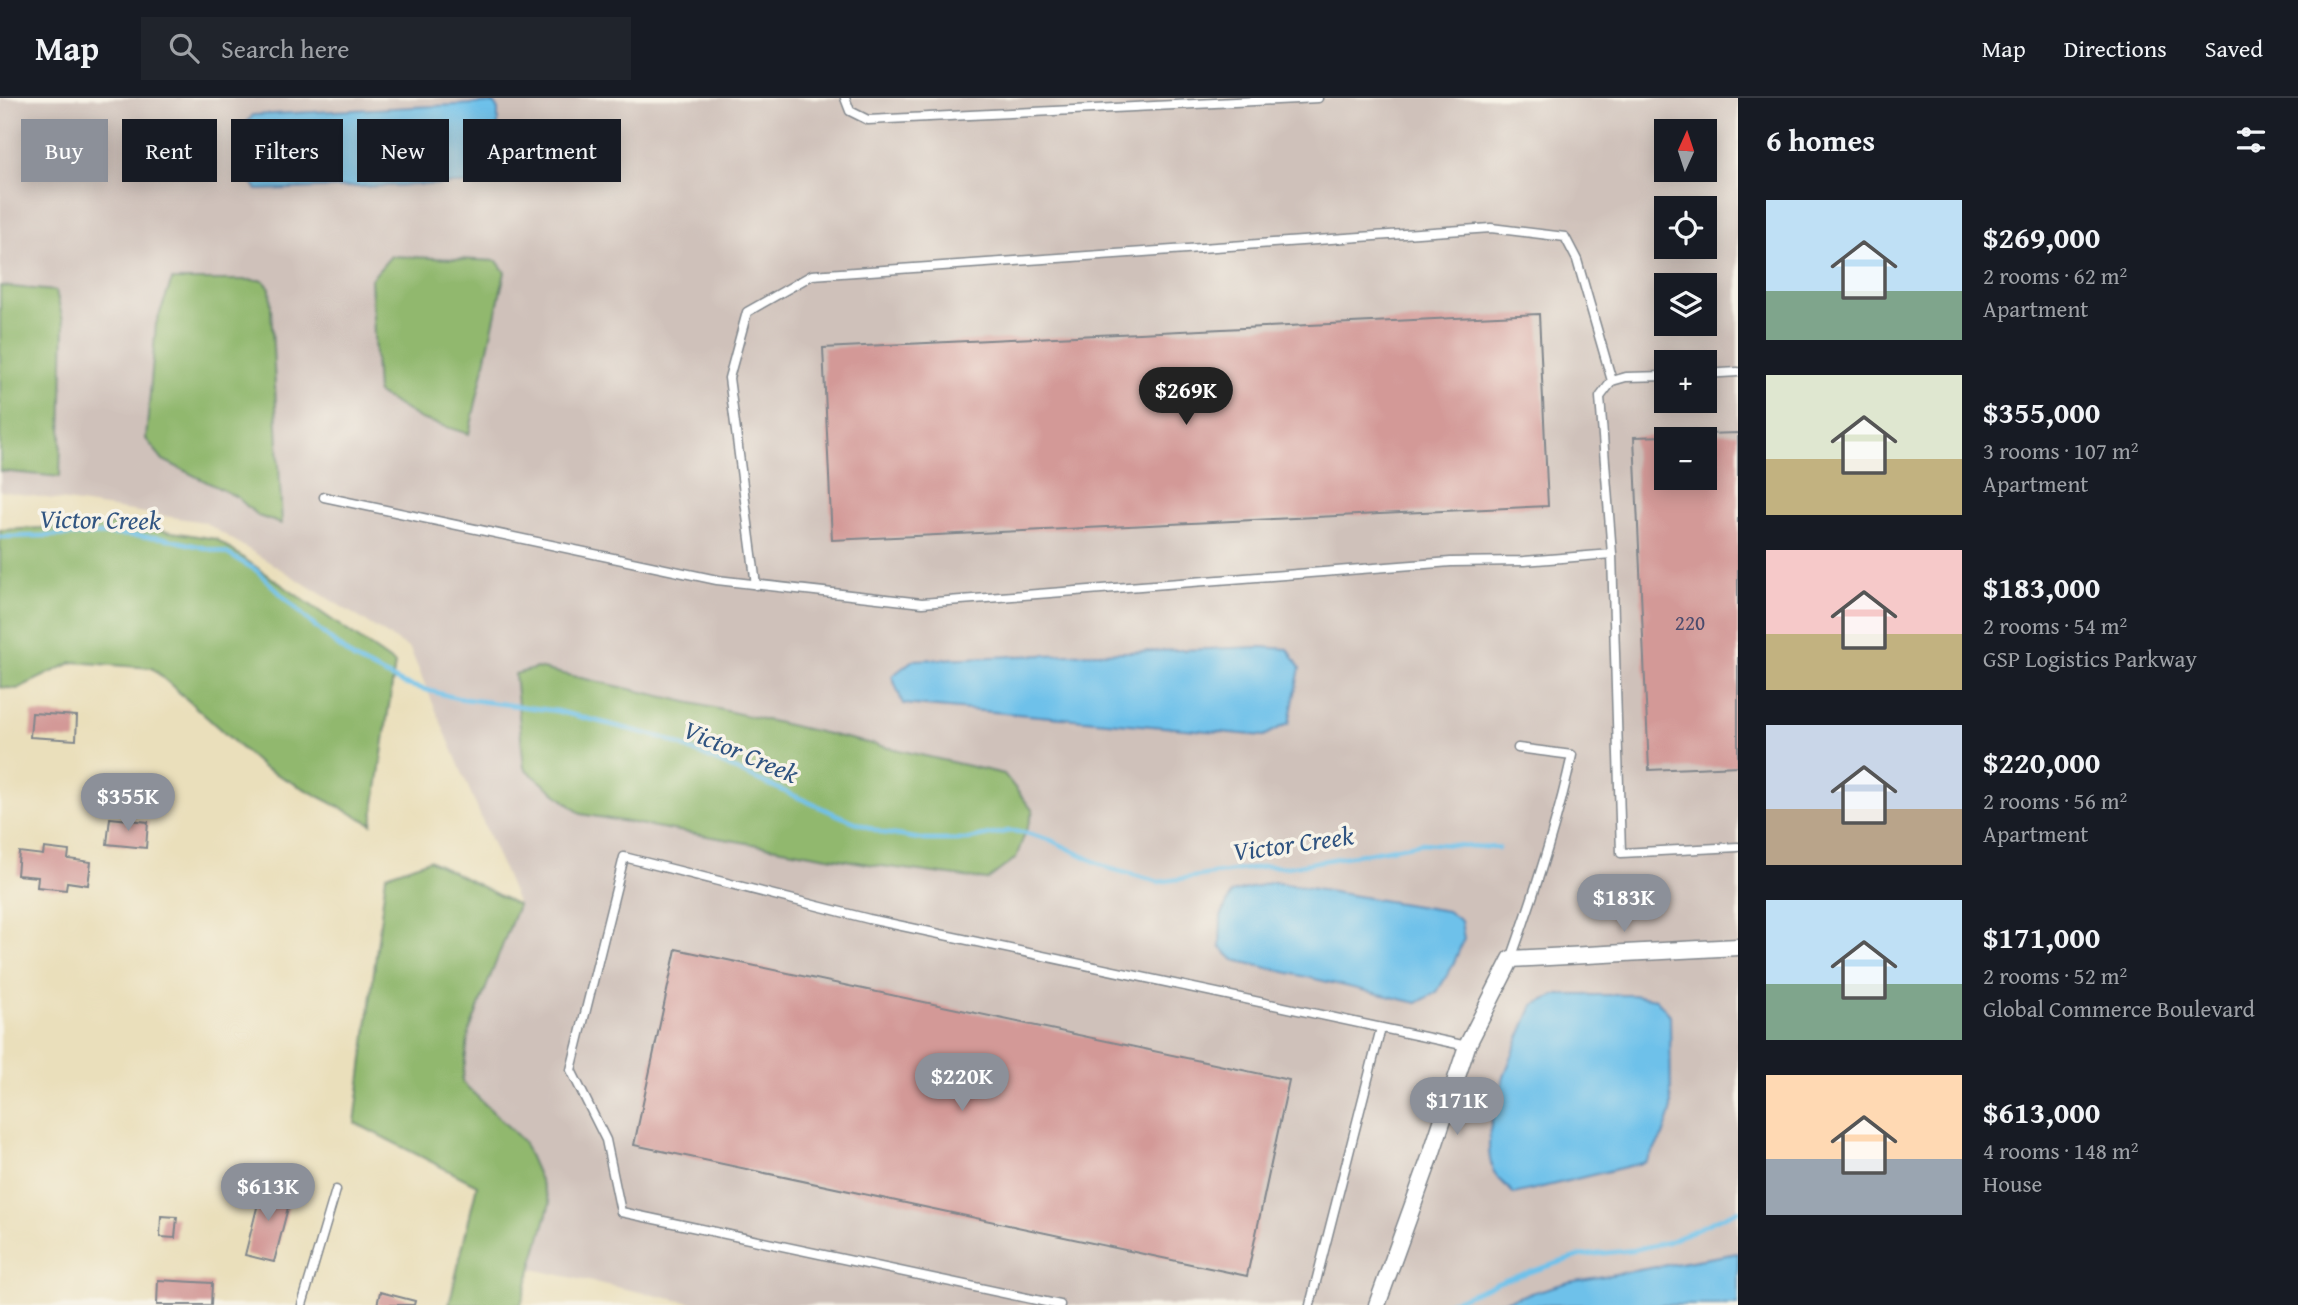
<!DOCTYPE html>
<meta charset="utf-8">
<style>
:root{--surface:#171b24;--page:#20242c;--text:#f1f3f6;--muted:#9ea1a6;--line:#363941;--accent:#8c9099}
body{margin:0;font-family:"Gentium Book Plus",serif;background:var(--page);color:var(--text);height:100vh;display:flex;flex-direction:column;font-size:26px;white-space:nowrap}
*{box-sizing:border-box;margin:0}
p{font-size:23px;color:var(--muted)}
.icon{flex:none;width:38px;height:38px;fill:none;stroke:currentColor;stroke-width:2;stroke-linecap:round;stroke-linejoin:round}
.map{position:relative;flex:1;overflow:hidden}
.drawer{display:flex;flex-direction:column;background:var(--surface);width:560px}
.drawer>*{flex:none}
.guide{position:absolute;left:21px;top:21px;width:665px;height:63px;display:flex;gap:14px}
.needle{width:46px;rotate:3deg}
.tools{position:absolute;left:1654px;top:21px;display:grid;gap:14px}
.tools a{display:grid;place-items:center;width:63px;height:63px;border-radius:0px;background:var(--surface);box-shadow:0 4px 18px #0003;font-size:35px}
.price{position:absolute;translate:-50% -60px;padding:0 16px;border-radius:24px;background:var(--accent);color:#fff;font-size:23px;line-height:46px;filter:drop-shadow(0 2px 4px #0008)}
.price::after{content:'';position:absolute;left:50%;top:42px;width:21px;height:16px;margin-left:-10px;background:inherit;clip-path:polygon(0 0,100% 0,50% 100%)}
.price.current{background:#222;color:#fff}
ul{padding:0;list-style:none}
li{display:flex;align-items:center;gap:21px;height:175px;padding:0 28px}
li span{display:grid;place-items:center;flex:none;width:196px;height:140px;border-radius:0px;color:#555}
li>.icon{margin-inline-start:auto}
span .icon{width:84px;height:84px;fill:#fffc;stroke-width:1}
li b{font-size:30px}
h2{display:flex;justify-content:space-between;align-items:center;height:84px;padding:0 28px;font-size:30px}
.tag{padding:0 24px;border-radius:0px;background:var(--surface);box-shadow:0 4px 18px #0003;font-size:24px;line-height:63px}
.tag.current{background:var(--accent);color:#fff}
header{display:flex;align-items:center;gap:42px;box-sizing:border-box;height:98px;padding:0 35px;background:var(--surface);border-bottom:2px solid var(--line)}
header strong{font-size:33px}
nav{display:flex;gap:38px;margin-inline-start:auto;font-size:24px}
.search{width:490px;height:63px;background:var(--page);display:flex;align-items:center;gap:18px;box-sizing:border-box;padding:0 24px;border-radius:0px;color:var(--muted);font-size:26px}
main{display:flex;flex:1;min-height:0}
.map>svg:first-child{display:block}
.industrial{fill:#cfc1ba;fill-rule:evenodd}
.forest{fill:#91b86e;stroke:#567466;stroke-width:2}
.water{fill:#6ec1ea;stroke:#4478a4;stroke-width:2}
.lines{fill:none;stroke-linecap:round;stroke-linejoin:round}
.stream{stroke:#6ec1ea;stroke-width:4.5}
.building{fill:#d39997}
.lane-casing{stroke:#82878c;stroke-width:11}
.street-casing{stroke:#82878c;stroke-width:19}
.lane{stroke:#fff;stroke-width:8}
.street{stroke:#fff;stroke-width:16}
.labels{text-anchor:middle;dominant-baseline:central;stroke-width:7;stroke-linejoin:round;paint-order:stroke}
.number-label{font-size:21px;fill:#494a6c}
.water-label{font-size:26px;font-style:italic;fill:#305481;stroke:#f7f3e8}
</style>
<header>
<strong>Map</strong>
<div class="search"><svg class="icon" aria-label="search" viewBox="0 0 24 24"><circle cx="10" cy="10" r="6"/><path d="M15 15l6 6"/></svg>Search here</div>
<nav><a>Map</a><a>Directions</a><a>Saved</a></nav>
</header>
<main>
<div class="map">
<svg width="1738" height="1207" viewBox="0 0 1738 1207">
<rect width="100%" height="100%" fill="#f7f3e8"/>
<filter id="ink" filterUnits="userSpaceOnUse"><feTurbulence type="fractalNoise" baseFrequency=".0143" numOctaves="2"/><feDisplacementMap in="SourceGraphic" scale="14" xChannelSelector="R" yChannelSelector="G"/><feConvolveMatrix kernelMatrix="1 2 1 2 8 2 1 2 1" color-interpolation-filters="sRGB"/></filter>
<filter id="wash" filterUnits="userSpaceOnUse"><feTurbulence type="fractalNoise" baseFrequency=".00686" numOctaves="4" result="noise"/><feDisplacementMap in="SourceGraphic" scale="28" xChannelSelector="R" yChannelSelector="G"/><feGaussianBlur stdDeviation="1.57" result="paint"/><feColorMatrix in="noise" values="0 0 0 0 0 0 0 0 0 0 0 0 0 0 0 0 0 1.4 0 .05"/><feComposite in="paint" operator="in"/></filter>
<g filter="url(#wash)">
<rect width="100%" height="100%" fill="#eadfbb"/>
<path class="industrial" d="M 0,0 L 1738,0 L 1738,1207 L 700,1207 L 532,1171 L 550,1105 L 523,1043 L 462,984 L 469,934 L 518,807 L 410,551 L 204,424 L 0,393 ZM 1666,33 L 1704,33 L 1704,72 L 1666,72 ZM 1666,110 L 1704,110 L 1704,149 L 1666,149 ZM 1666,187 L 1704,187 L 1704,226 L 1666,226 ZM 1666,264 L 1704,264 L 1704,303 L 1666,303 ZM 1666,341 L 1704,341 L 1704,380 L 1666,380 Z"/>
<path class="forest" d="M 391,158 L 497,163 L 505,174 L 469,336 L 421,321 L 377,295 L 371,181 Z
M 172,182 L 263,182 L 270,190 L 282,426 L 258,418 L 237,399 L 163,362 L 146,341 L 156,226 Z
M 0,188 L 56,193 L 64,227 L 60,379 L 0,373 Z
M 122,426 L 216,441 L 395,566 L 372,726 L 262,669 L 152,570 L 73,564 L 17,591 L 0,589 L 0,432 Z
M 537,570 L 1004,676 L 1033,713 L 1016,760 L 987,782 L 874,767 L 581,716 L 524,670 L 515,576 Z
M 429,762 L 518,807 L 469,934 L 462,984 L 523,1043 L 550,1105 L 521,1207 L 449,1207 L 477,1087 L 355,1025 L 386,777 Z"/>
<path class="water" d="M 494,5 L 498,12 L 498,74 L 483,85 L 257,92 L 242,69 L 239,34 L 253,17 Z
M 1261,549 L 1288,551 L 1300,570 L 1289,625 L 1264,638 L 903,606 L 892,578 L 913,562 Z
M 1273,784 L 1447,813 L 1461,823 L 1464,841 L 1452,869 L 1437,894 L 1417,905 L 1234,862 L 1220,849 L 1221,819 L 1231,795 Z
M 1556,897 L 1633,897 L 1656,901 L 1670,917 L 1671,1014 L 1663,1038 L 1646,1064 L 1514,1096 C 1508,1089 1496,1080 1493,1072 C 1476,1029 1517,947 1533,907 Z
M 1738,1155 L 1738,1207 L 1490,1207 L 1569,1184 Z"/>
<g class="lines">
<path class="stream" d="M 0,439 L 109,436 L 164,440 L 226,455 L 256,472 L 311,525 L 354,561 L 404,586 L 457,600 L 557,613 L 664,640 L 840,718 L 883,735 L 926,742 L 965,742 L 1009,733 L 1023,734 L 1053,743 L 1108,770 L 1159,784 L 1267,768 L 1288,769 L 1423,745 L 1499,750
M 1443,1207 L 1505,1182 L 1579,1158 L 1633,1152 L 1668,1144 L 1738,1112"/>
</g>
<g id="blocks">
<path class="building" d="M 1539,216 L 1548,408 L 832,442 L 823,250 Z
M 1738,335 L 1738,668 L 1649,672 L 1634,339 L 1666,338 L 1666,380 L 1704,380 L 1704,336 Z
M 32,615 L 77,618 L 76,642 L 30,639 Z
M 110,720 L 148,724 L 146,750 L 107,746 Z
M 44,750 L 69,753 L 68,761 L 91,764 L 88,787 L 67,784 L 66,792 L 37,789 L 38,779 L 17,777 L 19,754 L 43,757 Z
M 676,851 L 1289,982 L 1247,1178 L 634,1047 Z
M 263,1086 L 292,1094 L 274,1164 L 245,1157 Z
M 161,1118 L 177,1119 L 175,1140 L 160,1139 Z
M 158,1182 L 212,1185 L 211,1207 L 157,1207 Z
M 380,1194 L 415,1203 L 414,1207 L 377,1207 Z"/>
</g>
</g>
<g filter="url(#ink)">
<use href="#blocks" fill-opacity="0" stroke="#82878c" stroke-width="2"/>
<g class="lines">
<defs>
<path id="lane" d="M 845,0 L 850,13 L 868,22 L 1318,0
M 1704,276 L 1738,274
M 1666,278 L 1626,279 L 1612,283 L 1600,299 L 1612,456 L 1621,755 L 1738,749
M 324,399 L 717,482 L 922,505 L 1451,464 L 1524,463 L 1612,456
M 756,487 L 729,280 L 747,214 L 812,177 L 1491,130 L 1565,139 L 1577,162 L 1612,283
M 1511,861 C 1535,794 1557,726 1572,657 L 1518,650
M 302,1207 L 336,1092
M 1060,1207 L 621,1114 L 606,1042 L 571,972 L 624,759 L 869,821 L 1467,948
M 1310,1207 L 1381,930"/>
<path id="street" d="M 1377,1207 L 1431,1057 L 1467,948 L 1511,861 L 1738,849"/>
</defs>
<use href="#lane" class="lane-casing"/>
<use href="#street" class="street-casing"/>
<use href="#lane" class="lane"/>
<use href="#street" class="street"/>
</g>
</g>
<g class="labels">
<g class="number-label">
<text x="1690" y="524">220</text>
</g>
<g class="water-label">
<text transform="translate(100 421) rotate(1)">Victor Creek</text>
<text transform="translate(741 653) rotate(23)">Victor Creek</text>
<text transform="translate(1293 745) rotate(-8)">Victor Creek</text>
</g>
</g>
</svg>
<div class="tools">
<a><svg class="needle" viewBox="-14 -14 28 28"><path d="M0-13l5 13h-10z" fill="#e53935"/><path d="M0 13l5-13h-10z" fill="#9ea1a6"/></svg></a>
<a><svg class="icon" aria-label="locate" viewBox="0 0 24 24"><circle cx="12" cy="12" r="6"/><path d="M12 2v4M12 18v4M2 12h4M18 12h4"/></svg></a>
<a><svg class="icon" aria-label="layers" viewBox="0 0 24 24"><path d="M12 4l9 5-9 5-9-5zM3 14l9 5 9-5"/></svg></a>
<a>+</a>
<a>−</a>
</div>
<b class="price current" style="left:1186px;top:329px">$269K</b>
<b class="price" style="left:128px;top:735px">$355K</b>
<b class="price" style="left:1624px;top:836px">$183K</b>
<b class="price" style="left:962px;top:1015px">$220K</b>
<b class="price" style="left:1457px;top:1039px">$171K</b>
<b class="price" style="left:268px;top:1125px">$613K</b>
<div class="guide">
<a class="tag current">Buy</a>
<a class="tag">Rent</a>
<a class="tag">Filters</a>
<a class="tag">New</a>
<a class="tag">Apartment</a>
</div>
</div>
<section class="drawer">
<h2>6 homes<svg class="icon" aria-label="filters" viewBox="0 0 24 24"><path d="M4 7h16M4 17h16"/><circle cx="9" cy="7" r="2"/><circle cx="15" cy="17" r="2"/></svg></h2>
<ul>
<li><span style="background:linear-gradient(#bfe0f5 65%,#7fa58c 0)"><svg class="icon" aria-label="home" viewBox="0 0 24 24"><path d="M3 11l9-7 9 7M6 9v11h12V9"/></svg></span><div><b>$269,000</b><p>2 rooms · 62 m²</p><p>Apartment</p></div></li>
<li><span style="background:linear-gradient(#dfe7d0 60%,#c2b280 0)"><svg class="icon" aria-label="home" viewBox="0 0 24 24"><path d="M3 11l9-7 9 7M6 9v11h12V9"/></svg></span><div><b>$355,000</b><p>3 rooms · 107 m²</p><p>Apartment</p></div></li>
<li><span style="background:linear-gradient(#f6c9c9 60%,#c2b280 0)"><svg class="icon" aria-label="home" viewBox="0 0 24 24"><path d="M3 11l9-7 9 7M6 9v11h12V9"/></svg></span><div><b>$183,000</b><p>2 rooms · 54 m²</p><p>GSP Logistics Parkway</p></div></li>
<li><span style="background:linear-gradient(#c9d6e8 60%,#b9a48a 0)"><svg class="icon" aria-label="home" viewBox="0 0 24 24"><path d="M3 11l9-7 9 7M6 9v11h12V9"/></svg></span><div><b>$220,000</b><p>2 rooms · 56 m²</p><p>Apartment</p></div></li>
<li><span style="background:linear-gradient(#bfe0f5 60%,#7fa58c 0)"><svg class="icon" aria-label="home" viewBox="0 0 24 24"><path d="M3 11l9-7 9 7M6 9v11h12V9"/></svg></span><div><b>$171,000</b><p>2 rooms · 52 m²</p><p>Global Commerce Boulevard</p></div></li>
<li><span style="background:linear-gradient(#ffd9b3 60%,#9aa5b1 0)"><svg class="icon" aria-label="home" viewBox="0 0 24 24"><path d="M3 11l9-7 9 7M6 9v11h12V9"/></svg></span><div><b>$613,000</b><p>4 rooms · 148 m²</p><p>House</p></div></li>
</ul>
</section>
</main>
